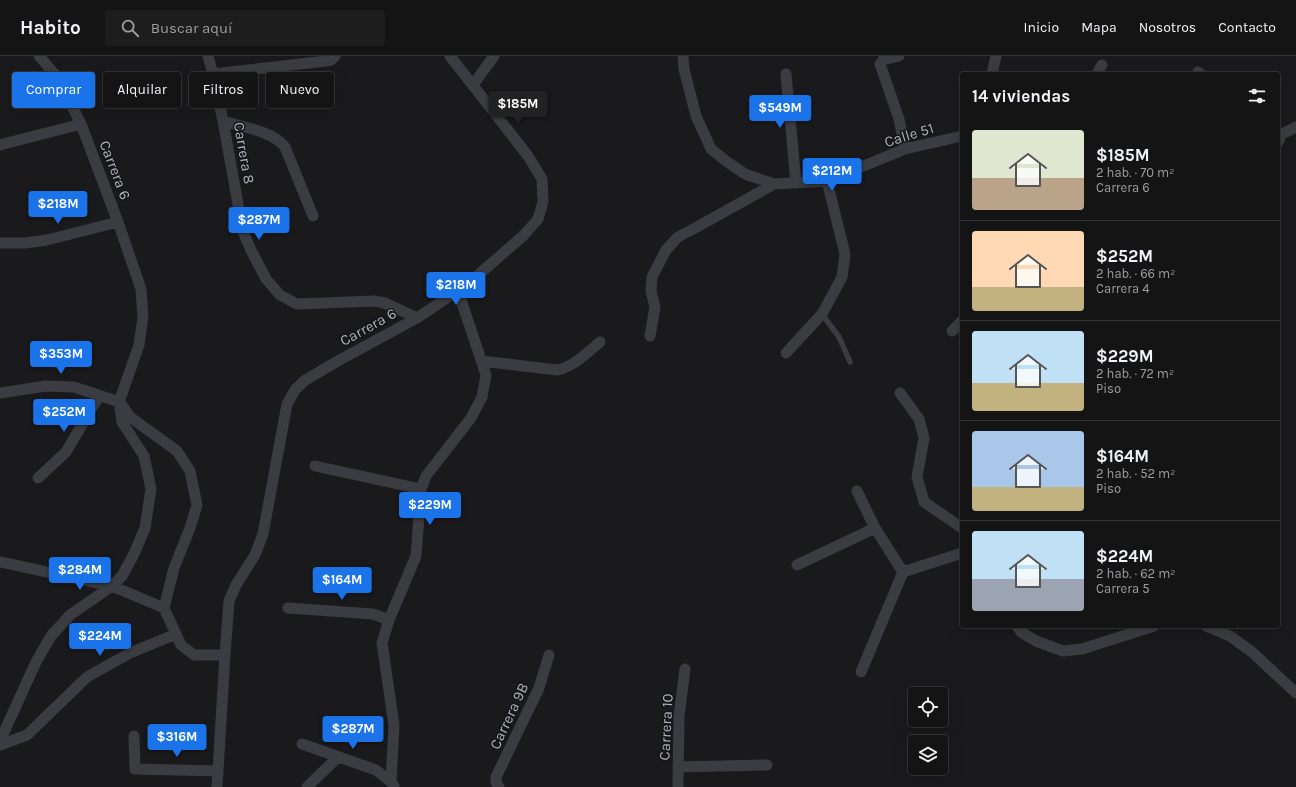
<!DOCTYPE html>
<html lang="es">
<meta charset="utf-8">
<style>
:root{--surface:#141415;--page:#1d1d1e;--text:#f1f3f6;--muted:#9d9ea0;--line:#333334;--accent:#1a73e8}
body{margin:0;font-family:Karla,sans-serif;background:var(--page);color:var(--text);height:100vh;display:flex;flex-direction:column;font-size:15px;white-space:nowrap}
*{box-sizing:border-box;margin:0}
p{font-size:13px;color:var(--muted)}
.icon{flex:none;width:22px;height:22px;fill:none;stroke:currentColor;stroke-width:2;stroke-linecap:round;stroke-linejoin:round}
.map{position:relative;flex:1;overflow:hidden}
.sheet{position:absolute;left:960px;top:16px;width:320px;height:556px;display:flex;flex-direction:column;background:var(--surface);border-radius:4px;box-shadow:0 4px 16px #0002,0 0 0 1px var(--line)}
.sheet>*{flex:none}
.banner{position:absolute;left:12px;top:16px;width:380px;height:36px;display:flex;gap:8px}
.tools{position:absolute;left:908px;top:631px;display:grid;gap:8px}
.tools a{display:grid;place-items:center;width:40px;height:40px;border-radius:4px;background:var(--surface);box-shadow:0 4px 16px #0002,0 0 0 1px var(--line);font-size:20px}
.price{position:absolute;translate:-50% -34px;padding:0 9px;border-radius:4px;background:var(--accent);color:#fff;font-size:13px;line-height:26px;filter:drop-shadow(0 1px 2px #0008)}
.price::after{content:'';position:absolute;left:50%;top:24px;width:12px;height:9px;margin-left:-6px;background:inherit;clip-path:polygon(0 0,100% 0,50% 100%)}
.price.on{background:#222;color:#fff}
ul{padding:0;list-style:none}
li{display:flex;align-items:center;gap:12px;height:100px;padding:0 12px}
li+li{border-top:1px solid var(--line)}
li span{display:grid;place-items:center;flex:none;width:112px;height:80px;border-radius:4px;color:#555}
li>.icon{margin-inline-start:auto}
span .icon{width:48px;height:48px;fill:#fffc;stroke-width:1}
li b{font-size:17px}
h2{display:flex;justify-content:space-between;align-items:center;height:48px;padding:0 12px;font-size:17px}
.tag{padding:0 14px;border-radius:4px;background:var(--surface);box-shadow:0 4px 16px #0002,0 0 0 1px var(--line);font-size:14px;line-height:36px}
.tag.on{background:var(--accent);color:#fff}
header{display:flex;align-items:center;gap:24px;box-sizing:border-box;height:56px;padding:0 20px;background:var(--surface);border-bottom:1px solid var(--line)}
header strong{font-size:19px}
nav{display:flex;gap:22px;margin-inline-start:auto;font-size:14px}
.search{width:280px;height:36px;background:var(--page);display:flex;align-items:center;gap:10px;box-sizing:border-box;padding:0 14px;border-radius:4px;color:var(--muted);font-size:15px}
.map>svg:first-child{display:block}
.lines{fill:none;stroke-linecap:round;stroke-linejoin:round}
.service{stroke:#3b3c41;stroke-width:5.5}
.minor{stroke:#3b3c41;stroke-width:11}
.labels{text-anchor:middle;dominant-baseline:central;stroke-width:3;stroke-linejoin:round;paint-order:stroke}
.street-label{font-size:15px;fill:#adb2bb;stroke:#151517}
</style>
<header>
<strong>Habito</strong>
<div class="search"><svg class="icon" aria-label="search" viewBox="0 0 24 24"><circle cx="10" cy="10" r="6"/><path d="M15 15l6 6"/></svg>Buscar aquí</div>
<nav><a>Inicio</a><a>Mapa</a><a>Nosotros</a><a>Contacto</a></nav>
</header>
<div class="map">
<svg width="1296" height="731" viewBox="0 0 1296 731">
<rect width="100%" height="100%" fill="#1a1a1c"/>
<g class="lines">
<path class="service" d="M 822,258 L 839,281 L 850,306"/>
<path class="minor" d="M 208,0 L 213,18 L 223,65 L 243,176 L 251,194 L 266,223 L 280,239 L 297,248 L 374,245 L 385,247 L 417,262
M 683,0 L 684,13 L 696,60 L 711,93 L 726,105 L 745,118 L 774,128 L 827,125 L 905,93 L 962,80
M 899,0 L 883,4 L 880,8 L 899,63 L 905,93
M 1198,16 L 1201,18
M 213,18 L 326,5 L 331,4 L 335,0
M 786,18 L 796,127
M 992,18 L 996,0
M 1097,18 L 1102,9
M 473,29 L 494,0
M 223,65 C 242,71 273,75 285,91 L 313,160
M 1278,86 L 1282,78 L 1296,71
M 0,89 L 81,68
M 0,187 L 25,187 L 47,184 L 118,166
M 952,275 L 962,265
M 650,280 L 655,251 L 651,235 L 652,221 L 666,194 L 678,181 L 697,171 L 774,128
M 786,297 L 822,258 L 842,221 L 845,198 L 827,125
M 482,305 L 557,314 C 573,311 587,297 600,286
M 0,337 L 46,330 L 74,331 L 119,346
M 900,337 L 919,363 L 924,382 L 917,421 L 924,446 L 962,472
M 121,348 L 130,361 L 177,395 L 190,415 L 197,449 L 190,472 L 174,512 L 164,552 L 181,589 L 194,599 L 225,599
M 315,410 L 421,433
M 38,422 L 66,396 L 99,340
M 857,435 L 875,472 L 903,516
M 0,506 L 112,530 L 164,552
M 797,509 L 875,472
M 288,552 L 373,558 L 389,564
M 1017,570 L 1021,576 L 1036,585 L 1063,595 L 1082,593 L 1154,570
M 1206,570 L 1230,580 L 1252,596 L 1296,637
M 861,616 L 903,516 L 962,497
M 134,680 L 135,713 L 218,715
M 0,685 L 36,606 L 51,580 L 70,559 L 112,530 L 122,520 L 134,498 L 145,472 L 151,433 L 144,400 L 122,366 L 119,346 L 139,289 L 143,261 L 141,233 L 118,166 L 81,68 L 58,22 L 39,0
M 302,688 L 376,714 L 391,726 L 394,730
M 0,689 L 27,679 L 87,621 L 130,597 L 176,578
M 678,711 L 767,709
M 391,726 L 394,669 L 382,587 L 389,564 L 416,500 L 421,433 L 426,420 L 471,362 L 482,341 L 486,319 L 458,235
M 217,731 L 225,599 L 229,545 L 236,529 L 255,499 L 263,478 L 287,348 L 295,334 L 304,325 L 336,306 L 417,262 L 469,227 L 524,179 L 538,163 L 543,146 L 542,123 L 528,100 L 450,0
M 307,731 L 338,701
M 499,731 L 496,726 L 496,721 L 539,632 L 549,599
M 678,731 L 679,660 L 685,613"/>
</g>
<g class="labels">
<g class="street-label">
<text transform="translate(909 79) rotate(-17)">Calle 51</text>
<text transform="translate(244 97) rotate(80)">Carrera 8</text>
<text transform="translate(115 114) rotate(69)">Carrera 6</text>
<text transform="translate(368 271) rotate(-29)">Carrera 6</text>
<text transform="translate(509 660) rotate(-65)">Carrera 9B</text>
<text transform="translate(666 671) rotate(-87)">Carrera 10</text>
</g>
</g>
</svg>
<div class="tools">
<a><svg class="icon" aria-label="locate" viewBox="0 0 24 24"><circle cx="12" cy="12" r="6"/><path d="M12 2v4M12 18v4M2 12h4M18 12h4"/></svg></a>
<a><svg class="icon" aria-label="layers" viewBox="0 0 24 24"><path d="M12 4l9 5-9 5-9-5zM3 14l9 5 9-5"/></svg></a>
</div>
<b class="price on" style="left:518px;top:69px">$185M</b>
<b class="price" style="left:780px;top:73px">$549M</b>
<b class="price" style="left:832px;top:136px">$212M</b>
<b class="price" style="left:58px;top:169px">$218M</b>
<b class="price" style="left:259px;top:185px">$287M</b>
<b class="price" style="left:456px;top:250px">$218M</b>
<b class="price" style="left:61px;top:319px">$353M</b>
<b class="price" style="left:64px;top:377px">$252M</b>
<b class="price" style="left:430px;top:470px">$229M</b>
<b class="price" style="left:80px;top:535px">$284M</b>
<b class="price" style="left:342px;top:545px">$164M</b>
<b class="price" style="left:100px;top:601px">$224M</b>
<b class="price" style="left:353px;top:694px">$287M</b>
<b class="price" style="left:177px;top:702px">$316M</b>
<div class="banner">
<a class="tag on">Comprar</a>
<a class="tag">Alquilar</a>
<a class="tag">Filtros</a>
<a class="tag">Nuevo</a>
</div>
<section class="sheet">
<h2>14 viviendas<svg class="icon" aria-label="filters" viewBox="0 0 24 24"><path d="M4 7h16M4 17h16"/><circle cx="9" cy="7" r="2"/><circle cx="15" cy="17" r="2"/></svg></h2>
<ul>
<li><span style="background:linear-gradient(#dfe7d0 60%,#b9a48a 0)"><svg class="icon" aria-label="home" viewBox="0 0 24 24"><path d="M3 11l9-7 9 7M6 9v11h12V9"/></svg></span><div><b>$185M</b><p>2 hab. · 70 m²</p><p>Carrera 6</p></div></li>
<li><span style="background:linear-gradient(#ffd9b3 70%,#c2b280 0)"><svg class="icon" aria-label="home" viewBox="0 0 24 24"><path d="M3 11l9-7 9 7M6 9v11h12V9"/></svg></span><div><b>$252M</b><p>2 hab. · 66 m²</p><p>Carrera 4</p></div></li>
<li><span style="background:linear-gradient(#bfe0f5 65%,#c2b280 0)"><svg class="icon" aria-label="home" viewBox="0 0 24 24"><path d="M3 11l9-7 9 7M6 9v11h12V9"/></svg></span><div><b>$229M</b><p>2 hab. · 72 m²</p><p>Piso</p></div></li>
<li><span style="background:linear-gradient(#a9c7e8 70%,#c2b280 0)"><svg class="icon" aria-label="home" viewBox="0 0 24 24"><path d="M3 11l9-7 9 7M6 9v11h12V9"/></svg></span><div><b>$164M</b><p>2 hab. · 52 m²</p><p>Piso</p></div></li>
<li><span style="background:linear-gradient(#bfe0f5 60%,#9aa5b1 0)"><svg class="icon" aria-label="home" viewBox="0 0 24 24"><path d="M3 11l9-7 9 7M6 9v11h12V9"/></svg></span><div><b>$224M</b><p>2 hab. · 62 m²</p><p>Carrera 5</p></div></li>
</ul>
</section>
</div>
